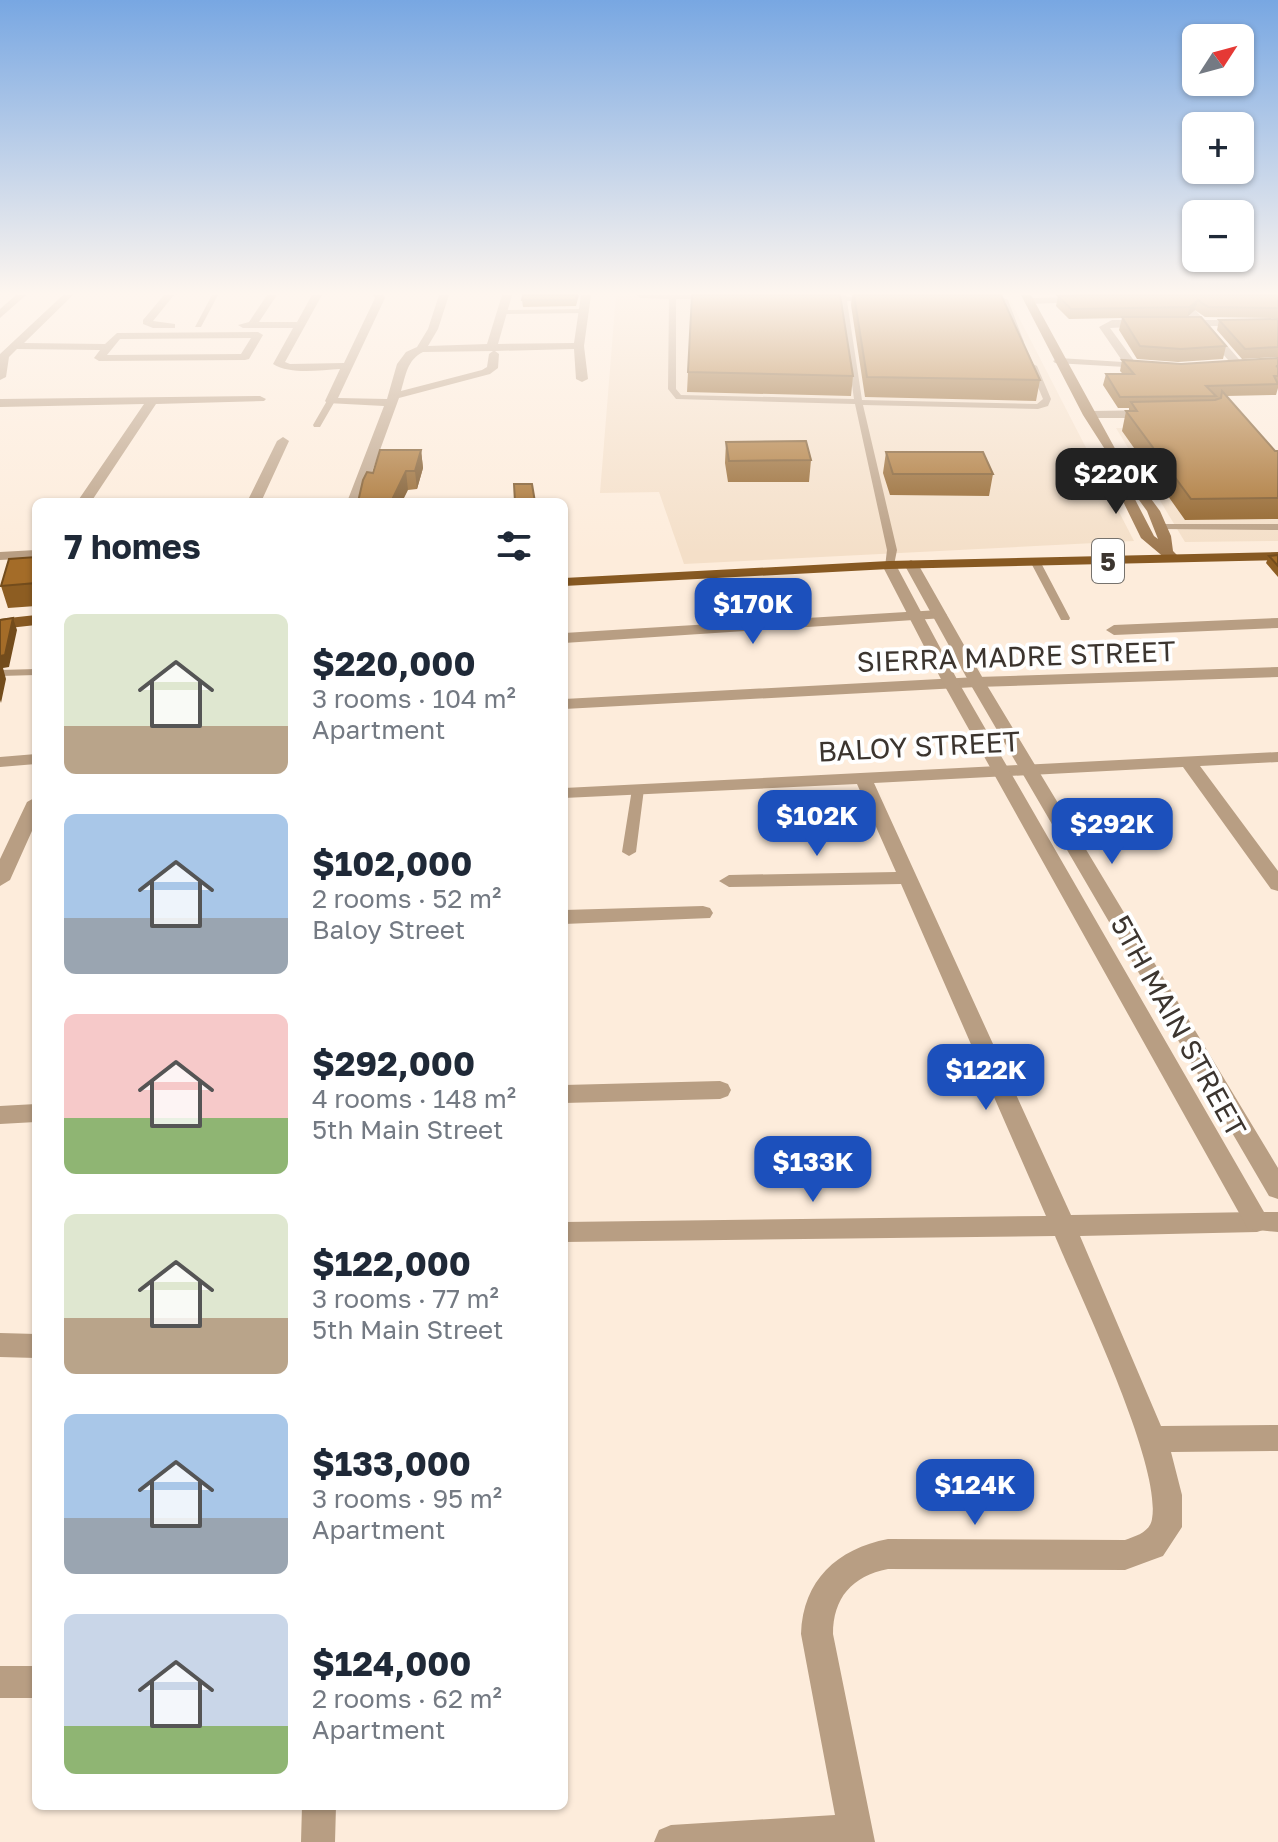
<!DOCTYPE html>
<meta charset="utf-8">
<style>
:root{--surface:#fff;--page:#f2f2f3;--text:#1f2937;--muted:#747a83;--accent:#1c50bc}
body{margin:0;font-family:"Golos Text",sans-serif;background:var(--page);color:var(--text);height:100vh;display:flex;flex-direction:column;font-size:30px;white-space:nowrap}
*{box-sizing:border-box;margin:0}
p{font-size:26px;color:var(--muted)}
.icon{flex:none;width:44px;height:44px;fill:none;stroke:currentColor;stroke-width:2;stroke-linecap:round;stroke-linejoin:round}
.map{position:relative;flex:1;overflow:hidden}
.details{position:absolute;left:32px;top:498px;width:536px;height:1312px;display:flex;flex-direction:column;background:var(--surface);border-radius:12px;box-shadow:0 2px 6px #0004}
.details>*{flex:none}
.needle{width:52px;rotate:54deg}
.buttons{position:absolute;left:1182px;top:24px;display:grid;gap:16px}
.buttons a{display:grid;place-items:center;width:72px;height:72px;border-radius:12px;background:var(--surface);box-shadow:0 2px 6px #0004;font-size:40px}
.price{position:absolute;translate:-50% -68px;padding:0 18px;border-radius:16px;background:var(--accent);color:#fff;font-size:26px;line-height:52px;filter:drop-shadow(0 2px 4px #0008)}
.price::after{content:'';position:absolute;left:50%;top:48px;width:24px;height:18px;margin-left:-12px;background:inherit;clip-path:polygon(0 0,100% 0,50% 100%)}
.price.active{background:#222;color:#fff}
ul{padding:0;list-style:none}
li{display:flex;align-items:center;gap:24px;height:200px;padding:0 32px}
li span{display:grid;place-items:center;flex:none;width:224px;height:160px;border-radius:12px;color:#555}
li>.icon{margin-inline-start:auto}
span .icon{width:96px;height:96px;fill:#fffc;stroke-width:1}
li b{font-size:34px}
h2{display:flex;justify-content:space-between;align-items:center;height:96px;padding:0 32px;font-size:34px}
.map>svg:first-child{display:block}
.built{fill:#f4dfc8}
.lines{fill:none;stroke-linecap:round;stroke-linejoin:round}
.service{fill:#b89e83;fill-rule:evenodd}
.minor{fill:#b89e83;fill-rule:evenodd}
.tertiary{fill:#b89e83;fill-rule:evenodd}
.secondary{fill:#9c764d;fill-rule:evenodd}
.primary{fill:#875922;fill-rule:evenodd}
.wall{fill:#8d5d22}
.shaded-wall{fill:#734c1c}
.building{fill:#a46c28;stroke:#734c1c;stroke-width:2}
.labels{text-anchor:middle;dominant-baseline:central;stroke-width:8;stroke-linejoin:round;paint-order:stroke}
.shield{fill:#fff;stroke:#76726d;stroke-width:2}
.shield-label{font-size:26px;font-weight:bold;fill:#3c352f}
.street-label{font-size:28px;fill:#3c352f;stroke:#fff}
</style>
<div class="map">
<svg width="1278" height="1842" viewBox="0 0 1278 1842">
<rect width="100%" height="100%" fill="#fdecdb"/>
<path class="built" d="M 616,295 L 880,295 L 881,299 L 1010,300 L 1134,541 L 684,564 L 659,492 L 600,493 Z
M 1116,428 L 1235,428 L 1278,476 L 1278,541 L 1185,542 Z"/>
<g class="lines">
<path class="service" d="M 212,295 L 218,295 L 201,327 L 195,327 Z
M 637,295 L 709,295 L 713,297 L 709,299 L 676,299 L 676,389 L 681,395 L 854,399 L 840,301 L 822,301 L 818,299 L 846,295 L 847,297 L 869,297 L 873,299 L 869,301 L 847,301 L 862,400 L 1037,404 L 1043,399 L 1029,366 L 1033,364 L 1037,366 L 1051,399 L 1048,406 L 1038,409 L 863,405 L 897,550 L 894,565 L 885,567 L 887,550 L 855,404 L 676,399 L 668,389 L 669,299 L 640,298 Z
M 1004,298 L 1008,300 L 1024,342 L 1017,340 L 1000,300 Z
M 583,309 L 586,313 L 501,314 L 497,312 L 501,310 Z
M 328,399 L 335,401 L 320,427 L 314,427 L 313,425 Z
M 1161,524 L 1278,524 L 1278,530 L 1158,529 L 1156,527 Z
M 1035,558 L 1040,561 L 1070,618 L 1069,620 L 1061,620 L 1060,618 L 1030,561 Z
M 36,669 L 36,675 L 0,676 L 0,670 Z
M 638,785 L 644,789 L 636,852 L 629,856 L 622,852 L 632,789 Z"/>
<path class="minor" d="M 16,295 L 26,295 L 0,318 L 0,309 Z
M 63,295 L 73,295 L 24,343 L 105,344 L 117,333 L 258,332 L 263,335 L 249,359 L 245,360 L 99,361 L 94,358 L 100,350 L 17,349 L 9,357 L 6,377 L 0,380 L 0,354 ZM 251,338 L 241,354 L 107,355 L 120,339 Z
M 164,295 L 174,295 L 153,321 L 175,324 L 175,328 L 153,328 L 143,324 L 143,320 Z
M 267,295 L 277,295 L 259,322 L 297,322 L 312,295 L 322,295 L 285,362 L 290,364 L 344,363 L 375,298 L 373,295 L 383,295 L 385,298 L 338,398 L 387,399 L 397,364 L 406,352 L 417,347 L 428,329 L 439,295 L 449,295 L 438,329 L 428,346 L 487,344 L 502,295 L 512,295 L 498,344 L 574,343 L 581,295 L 591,295 L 584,346 L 588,379 L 582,382 L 576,379 L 574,349 L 495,351 L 499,354 L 498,368 L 490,374 L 399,398 L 361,502 L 347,502 L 384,406 L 327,403 L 325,401 L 340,369 C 320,370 291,375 273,364 L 293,328 L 243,328 L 238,325 L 249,322 ZM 493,351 L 489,354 L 487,367 L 482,370 L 401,391 C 406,375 407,360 423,352 Z
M 1172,295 L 1182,295 L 1204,320 L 1278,320 L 1278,326 L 1210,326 L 1244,365 L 1234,367 L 1199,326 L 1176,325 L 1176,321 L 1193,320 Z
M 1089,297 L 1089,301 L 1085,302 L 1029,304 L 1024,301 L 1029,298 Z
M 1112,320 L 1148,320 L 1153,323 L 1148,326 L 1110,328 L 1135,362 L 1143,364 L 1143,368 L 1055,363 L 1053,361 L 1059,358 L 1123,362 L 1099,327 Z
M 260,396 L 266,399 L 264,401 L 156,404 L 91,502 L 77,502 L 144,404 L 0,407 L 0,399 Z
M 1091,411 L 1153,410 L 1159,414 L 1153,418 L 1087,418 L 1087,412 Z
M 283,437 L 289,441 L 261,502 L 247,502 L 277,441 Z
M 36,550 L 36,558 L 0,560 L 0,552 Z
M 939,610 L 947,615 L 944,618 L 564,643 L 564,633 Z
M 1278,618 L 1278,628 L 1114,635 L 1106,630 L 1114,625 Z
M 1278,667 L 1278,677 L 977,687 L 564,709 L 564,699 L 977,677 Z
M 1278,752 L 1278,762 L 1200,766 L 1278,871 L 1278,891 L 1271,889 L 1183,767 L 874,783 L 1071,1215 L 1257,1212 L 1266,1215 L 1269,1222 L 1266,1229 L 1257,1232 L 1080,1236 L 1161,1426 L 1278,1425 L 1278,1451 L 1171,1452 L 1182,1495 L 1182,1527 L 1163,1556 L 1152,1560 L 1125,1570 L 888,1569 C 852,1576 833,1598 833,1634 L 875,1842 L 654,1842 L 659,1830 L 671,1825 L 835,1815 L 801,1634 C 803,1580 837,1549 888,1539 L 1125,1540 C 1136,1536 1150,1532 1152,1519 C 1162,1465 1079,1294 1055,1236 L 564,1242 L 564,1222 L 1046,1216 L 901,884 L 729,887 L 719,881 L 729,875 L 896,872 L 857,784 L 564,798 L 564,788 Z
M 36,754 L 36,764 L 0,767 L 0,757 Z
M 36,797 L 36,822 L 10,880 L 0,886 L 0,859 L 27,802 Z
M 703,906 L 710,908 L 713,913 L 710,918 L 564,924 L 564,910 Z
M 720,1081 L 728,1084 L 731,1090 L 728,1096 L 720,1099 L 564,1103 L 564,1085 Z
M 36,1104 L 36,1122 L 0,1124 L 0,1106 Z
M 0,1333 L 36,1334 L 36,1358 L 0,1357 Z
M 0,1666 L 36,1666 L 36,1698 L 0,1698 Z
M 302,1806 L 336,1806 L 335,1842 L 301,1842 Z"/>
<path class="tertiary" d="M 911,560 L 918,564 L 985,682 L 1278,1168 L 1278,1199 L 1269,1196 L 969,682 L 904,564 Z
M 889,561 L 896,565 L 959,683 L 1264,1212 L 1278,1212 L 1278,1232 L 1248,1229 L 943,683 L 882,565 Z"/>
<path class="secondary" d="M 1021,295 L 1031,295 L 1118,454 L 1160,511 L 1171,536 L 1173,551 L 1178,556 L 1176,559 L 1166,559 L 1141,538 L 1112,479 L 1122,476 L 1083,415 ZM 1126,482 L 1147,511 L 1158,539 L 1154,536 Z"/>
<path class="primary" d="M 1278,552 L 1278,560 L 889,569 L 564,586 L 564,578 L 889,561 Z
M 36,615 L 36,625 L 0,629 L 0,619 Z"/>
</g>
<path class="wall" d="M 579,295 L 576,306 L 523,307 L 522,300 Z
M 852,295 L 1001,295 L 1040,380 L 1036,401 L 865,397 L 851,305 Z
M 1278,295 L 1278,318 L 1205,317 L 1195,310 L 1187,317 L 1226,346 L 1223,359 L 1178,362 L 1137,359 L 1119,330 L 1122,318 L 1069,319 L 1056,306 L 1058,296 Z
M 1278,319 L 1278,357 L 1242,359 L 1217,330 L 1219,320 Z
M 1278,358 L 1278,388 L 1276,395 L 1226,396 L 1275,451 L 1278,451 L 1278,519 L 1185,520 L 1122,431 L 1126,411 L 1129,411 L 1129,408 L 1118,408 L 1103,385 L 1106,374 L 1123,374 L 1120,371 L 1122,360 L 1181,364 Z
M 688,372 L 853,376 L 851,396 L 687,392 Z
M 726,442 L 811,460 L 809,482 L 728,482 L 725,463 Z
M 421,450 L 423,468 L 417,489 L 408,490 L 373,473 Z
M 886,452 L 993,474 L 989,496 L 890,495 L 883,473 Z
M 1278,555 L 1278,577 L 1266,563 L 1269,556 Z
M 36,557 L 36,606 L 8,608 L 1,586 Z"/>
<path class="shaded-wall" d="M 1198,300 L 1195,310 L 1187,317 L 1190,307 Z
M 421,450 L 423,468 L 417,489 L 415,471 Z
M 406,471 L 408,490 L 402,502 L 391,502 Z
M 13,618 L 17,630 L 9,667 L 3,668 L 6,679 L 1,703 L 0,700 L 0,656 Z"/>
<path class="building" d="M 523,295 L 577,295 L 576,300 L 522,300 Z
M 692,295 L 840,295 L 853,376 L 688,372 Z
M 854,295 L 1001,295 L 1040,380 L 867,377 Z
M 1078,295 L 1278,295 L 1278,308 L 1208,307 L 1198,300 L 1190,307 L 1071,309 L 1058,296 Z
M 1122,317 L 1201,317 L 1226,346 L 1181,349 L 1140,346 Z
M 1278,319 L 1278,347 L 1245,349 L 1219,320 Z
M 1278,358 L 1278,366 L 1276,366 L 1278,367 L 1278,376 L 1274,376 L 1278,384 L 1206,386 L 1216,396 L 1120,397 L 1106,374 L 1134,374 L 1122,360 L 1181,364 Z
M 1222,391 L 1275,451 L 1278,451 L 1278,498 L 1191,499 L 1126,411 L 1137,411 L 1131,402 L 1215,400 L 1221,398 Z
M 806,441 L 811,460 L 729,461 L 726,442 Z
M 380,450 L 421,450 L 415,471 L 406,471 L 391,502 L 358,502 L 363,480 L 367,472 L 373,473 Z
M 886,452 L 983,452 L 993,474 L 893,474 Z
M 514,484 L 532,484 L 535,502 L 515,502 Z
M 1278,555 L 1278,566 L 1269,556 Z
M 36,557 L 36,583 L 1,586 L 9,559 Z
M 13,618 L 5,655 L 0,656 L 0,620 Z"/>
<linearGradient id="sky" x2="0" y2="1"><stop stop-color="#78a7e2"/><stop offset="0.53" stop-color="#fef6ef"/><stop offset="1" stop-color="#fef6ef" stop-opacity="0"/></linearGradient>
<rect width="1278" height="553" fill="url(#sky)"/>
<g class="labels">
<rect class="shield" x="1092" y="539" width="32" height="44" rx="6"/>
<g class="shield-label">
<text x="1108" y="561">5</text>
</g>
<g class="street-label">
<text transform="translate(1016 656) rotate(-2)">SIERRA MADRE STREET</text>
<text transform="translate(919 746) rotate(-3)">BALOY STREET</text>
<text transform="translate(1179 1026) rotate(61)">5TH MAIN STREET</text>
</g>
</g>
</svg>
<div class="buttons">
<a><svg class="needle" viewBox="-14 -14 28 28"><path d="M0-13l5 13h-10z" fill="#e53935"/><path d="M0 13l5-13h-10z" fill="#747a83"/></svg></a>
<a>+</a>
<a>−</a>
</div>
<b class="price active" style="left:1116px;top:516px">$220K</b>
<b class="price" style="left:753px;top:646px">$170K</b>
<b class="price" style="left:817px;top:858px">$102K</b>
<b class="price" style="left:1112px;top:866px">$292K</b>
<b class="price" style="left:986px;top:1112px">$122K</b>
<b class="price" style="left:813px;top:1204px">$133K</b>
<b class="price" style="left:975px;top:1527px">$124K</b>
<section class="details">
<h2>7 homes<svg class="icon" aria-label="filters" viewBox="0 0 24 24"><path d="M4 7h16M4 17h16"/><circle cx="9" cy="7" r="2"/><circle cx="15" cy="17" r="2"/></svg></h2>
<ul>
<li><span style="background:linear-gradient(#dfe7d0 70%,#b9a48a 0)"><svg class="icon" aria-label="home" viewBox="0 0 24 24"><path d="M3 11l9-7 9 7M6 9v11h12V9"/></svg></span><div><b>$220,000</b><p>3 rooms · 104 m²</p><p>Apartment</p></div></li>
<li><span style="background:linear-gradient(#a9c7e8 65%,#9aa5b1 0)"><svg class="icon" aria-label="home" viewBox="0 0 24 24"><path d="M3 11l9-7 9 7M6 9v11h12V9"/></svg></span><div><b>$102,000</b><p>2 rooms · 52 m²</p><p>Baloy Street</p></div></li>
<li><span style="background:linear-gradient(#f6c9c9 65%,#8fb573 0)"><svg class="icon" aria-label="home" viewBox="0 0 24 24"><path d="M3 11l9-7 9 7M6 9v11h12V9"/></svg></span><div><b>$292,000</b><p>4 rooms · 148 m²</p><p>5th Main Street</p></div></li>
<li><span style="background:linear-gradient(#dfe7d0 65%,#b9a48a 0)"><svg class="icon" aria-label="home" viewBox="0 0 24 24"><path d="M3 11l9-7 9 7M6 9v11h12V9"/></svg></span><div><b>$122,000</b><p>3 rooms · 77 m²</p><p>5th Main Street</p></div></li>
<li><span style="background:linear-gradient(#a9c7e8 65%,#9aa5b1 0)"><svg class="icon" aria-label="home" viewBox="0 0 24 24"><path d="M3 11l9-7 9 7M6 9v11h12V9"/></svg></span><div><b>$133,000</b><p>3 rooms · 95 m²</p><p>Apartment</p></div></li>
<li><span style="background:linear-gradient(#c9d6e8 70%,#8fb573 0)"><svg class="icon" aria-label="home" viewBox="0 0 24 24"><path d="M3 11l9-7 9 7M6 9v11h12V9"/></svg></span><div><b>$124,000</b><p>2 rooms · 62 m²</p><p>Apartment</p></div></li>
</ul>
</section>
</div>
